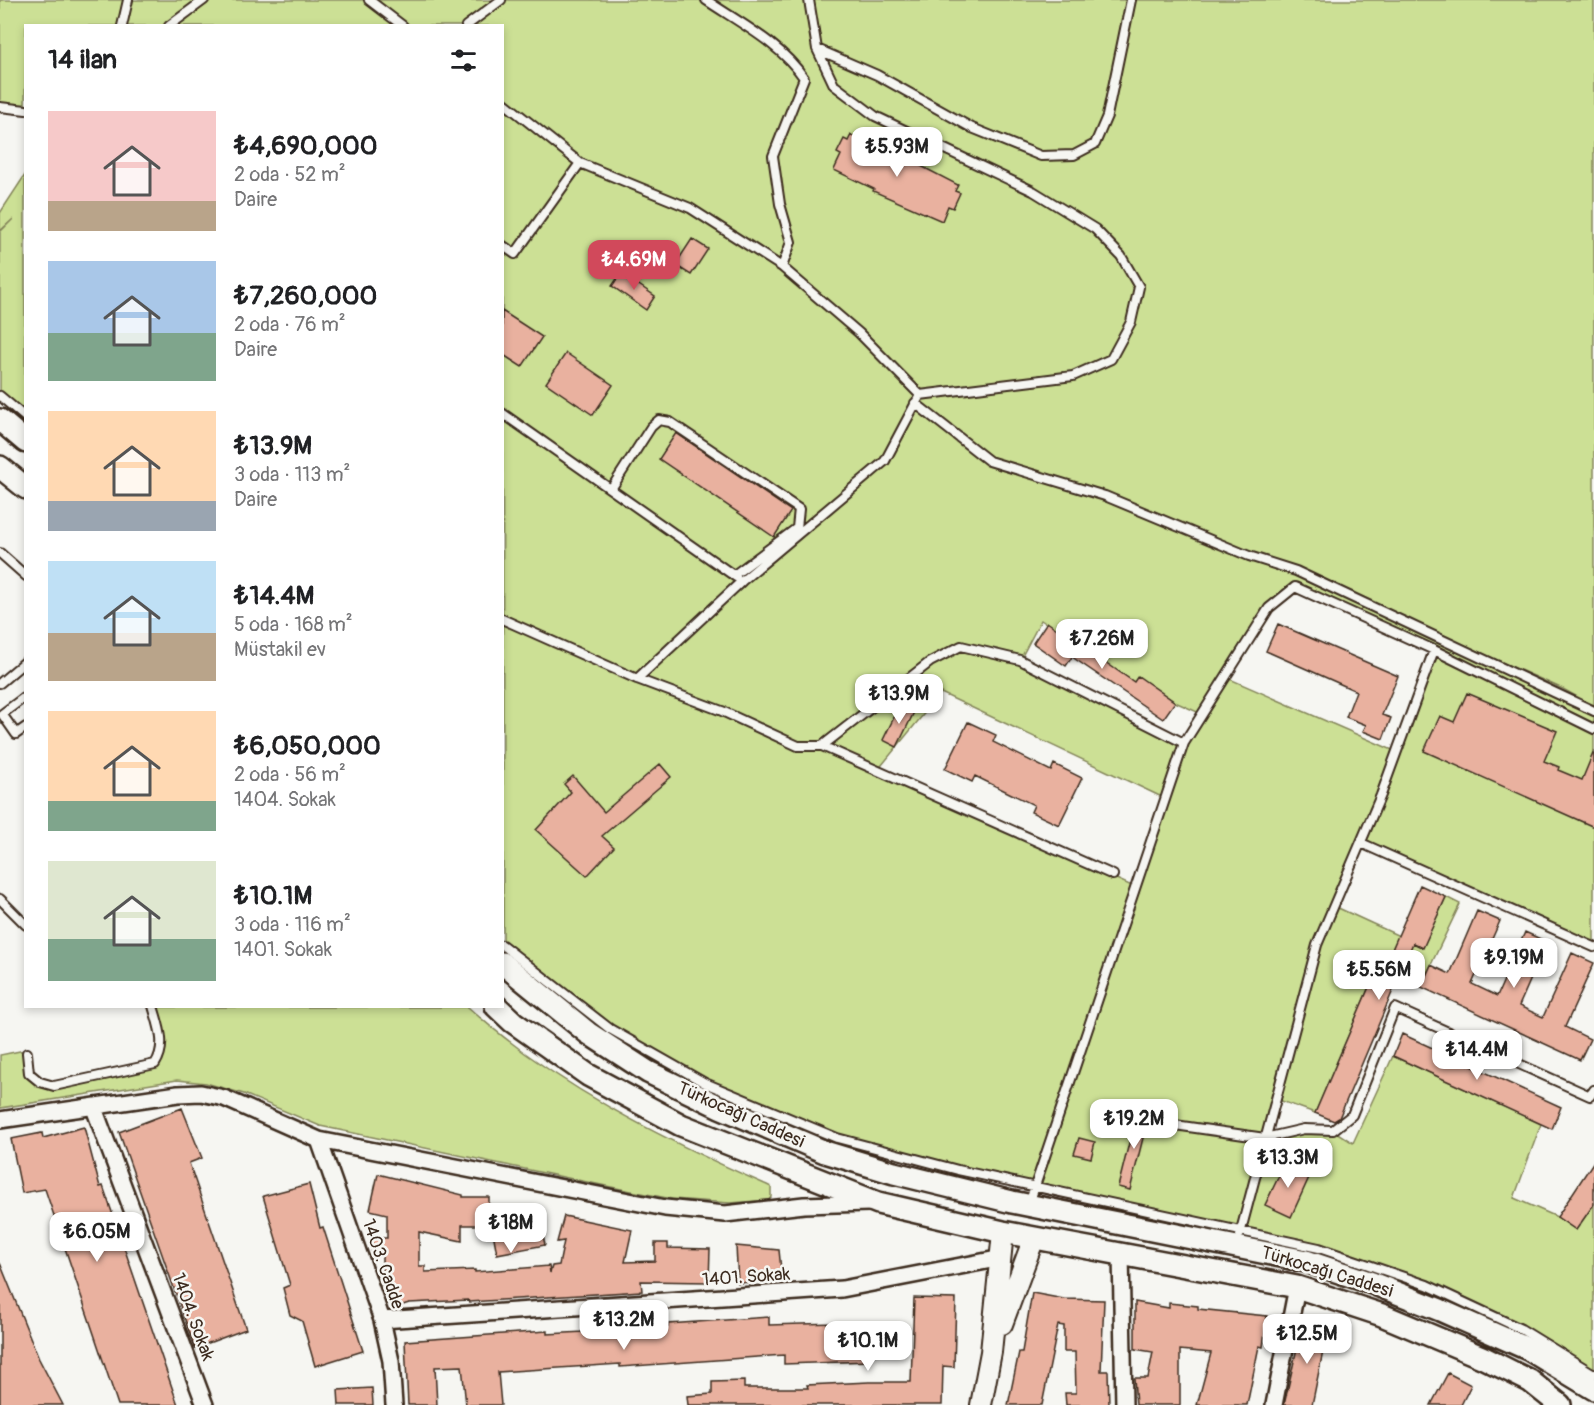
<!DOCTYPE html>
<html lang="tr">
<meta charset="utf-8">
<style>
:root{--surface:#fff;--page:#f2f2f2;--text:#202124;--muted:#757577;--accent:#d1495b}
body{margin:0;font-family:Pangolin,sans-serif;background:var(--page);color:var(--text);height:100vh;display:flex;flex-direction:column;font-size:22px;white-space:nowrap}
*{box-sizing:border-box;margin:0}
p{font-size:20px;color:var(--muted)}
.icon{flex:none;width:33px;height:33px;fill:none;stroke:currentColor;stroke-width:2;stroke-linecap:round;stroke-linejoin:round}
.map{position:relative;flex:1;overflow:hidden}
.drawer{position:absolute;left:24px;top:24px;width:480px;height:984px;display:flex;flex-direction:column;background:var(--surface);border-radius:0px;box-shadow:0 3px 9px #0003}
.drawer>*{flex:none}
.price{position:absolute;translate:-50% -51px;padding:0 14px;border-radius:12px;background:#fff;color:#222;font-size:20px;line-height:39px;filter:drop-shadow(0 2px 3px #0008)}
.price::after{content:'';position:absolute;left:50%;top:36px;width:18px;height:14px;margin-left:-9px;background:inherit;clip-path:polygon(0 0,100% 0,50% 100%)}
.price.current{background:var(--accent);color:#fff}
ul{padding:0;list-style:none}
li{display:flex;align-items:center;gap:18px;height:150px;padding:0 24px}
li span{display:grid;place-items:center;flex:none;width:168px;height:120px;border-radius:0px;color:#555}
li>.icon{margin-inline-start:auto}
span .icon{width:72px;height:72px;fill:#fffc;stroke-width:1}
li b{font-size:26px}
h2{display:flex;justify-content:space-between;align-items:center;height:72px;padding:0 24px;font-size:26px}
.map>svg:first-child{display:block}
.green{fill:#cce095;stroke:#84855a;stroke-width:1.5;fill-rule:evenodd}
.building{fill:#e9b19f;stroke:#3b2a1e;stroke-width:1.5}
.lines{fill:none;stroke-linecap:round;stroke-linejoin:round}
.service-casing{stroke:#3b2a1e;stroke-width:12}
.minor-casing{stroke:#3b2a1e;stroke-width:20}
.tertiary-casing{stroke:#3b2a1e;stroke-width:24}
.secondary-casing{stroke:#3b2a1e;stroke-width:26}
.service{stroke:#f6f6f2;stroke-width:8}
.minor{stroke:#f6f6f2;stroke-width:15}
.tertiary{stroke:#f6f6f2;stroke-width:20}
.secondary{stroke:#f6f6f2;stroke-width:21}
.labels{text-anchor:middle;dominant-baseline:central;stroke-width:5;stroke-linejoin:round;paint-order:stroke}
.street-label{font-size:18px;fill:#3b2a1e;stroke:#f6f6f2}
</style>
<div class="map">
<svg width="1594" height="1405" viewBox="0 0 1594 1405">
<rect width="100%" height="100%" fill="#f6f6f2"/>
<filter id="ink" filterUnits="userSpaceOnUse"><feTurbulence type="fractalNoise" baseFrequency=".0167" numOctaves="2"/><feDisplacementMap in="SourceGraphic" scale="12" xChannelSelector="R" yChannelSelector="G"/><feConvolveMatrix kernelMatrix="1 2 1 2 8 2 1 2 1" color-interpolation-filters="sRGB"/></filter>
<g filter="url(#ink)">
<path class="green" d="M 0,0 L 1594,0 L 1594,706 L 1563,689 L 1321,582 L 1594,711 L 1594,948 L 1361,843 L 1334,906 L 1423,947 L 1446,897 L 1460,904 L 1427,973 L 1384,952 L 1315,1113 L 1276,1099 L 1265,1137 L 1304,1129 L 1333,1130 L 1353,1143 L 1393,1056 L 1541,1124 L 1514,1198 L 1557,1217 L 1576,1230 L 1594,1204 L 1594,1373 L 1520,1329 L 1427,1285 L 1319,1248 L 1035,1187 L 837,1138 L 705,1083 L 610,1029 L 503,945 L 502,26 L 26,26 L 25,110 L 0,107 ZM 1295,588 L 1434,650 L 1397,752 L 1225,677 L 1269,608 ZM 1041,620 L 1134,682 L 1138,677 L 1175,702 L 1202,714 L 1183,743 L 1020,660 ZM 941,693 L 1164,798 L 1134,887 L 877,771 Z
M 25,175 L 25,418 L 0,396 L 0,232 L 13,219 L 0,231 L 0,213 Z
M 153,1007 L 468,1007 C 553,1084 662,1139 767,1185 L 771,1187 L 771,1197 L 769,1200 L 730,1203 L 672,1199 L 611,1187 L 320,1126 L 244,1094 L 206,1083 L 177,1080 L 0,1108 L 0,1055 L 25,1050 L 29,1073 L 54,1086 L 155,1064 L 162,1053 Z"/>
<path class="building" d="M 851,135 L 890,153 L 892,151 L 958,185 L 955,191 L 960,193 L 953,208 L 948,206 L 942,221 L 873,191 L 874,189 L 834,170 L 841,155 L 837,153 L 844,139 L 848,141 Z
M 692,239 L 708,249 L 691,275 L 675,265 Z
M 621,273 L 655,296 L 646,310 L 612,286 Z
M 502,311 L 542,337 L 522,367 L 502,354 Z
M 566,353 L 613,385 L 593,415 L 546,383 Z
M 676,433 L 791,511 L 774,537 L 659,459 Z
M 1047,622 L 1134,682 L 1138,676 L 1175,702 L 1163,719 L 1072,657 L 1066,666 L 1033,643 Z
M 1278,624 L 1398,676 L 1382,715 L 1391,718 L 1383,739 L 1363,731 L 1366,725 L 1346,717 L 1356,691 L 1266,651 Z
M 1467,693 L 1557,731 L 1544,761 L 1559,767 L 1558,770 L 1582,780 L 1594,751 L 1594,827 L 1424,751 L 1440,716 L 1454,722 Z
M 901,703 L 915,710 L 897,747 L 883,740 Z
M 968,722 L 996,735 L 993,742 L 1051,771 L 1054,764 L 1082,778 L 1059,825 L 1031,812 L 1034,805 L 975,776 L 972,782 L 945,769 Z
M 660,764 L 671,777 L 602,836 L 614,847 L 587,876 L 536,830 L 571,792 L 564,784 L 573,776 L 604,812 Z
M 1420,885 L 1446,897 L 1423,948 L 1413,943 L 1339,1118 L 1334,1121 L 1315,1113 L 1384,952 L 1390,954 Z
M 1477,911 L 1500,921 L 1472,984 L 1497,996 L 1525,932 L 1547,942 L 1519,1006 L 1543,1017 L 1572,953 L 1594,963 L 1565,1027 L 1590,1039 L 1580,1060 L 1421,987 L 1431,965 L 1450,974 Z
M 1402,1034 L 1561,1107 L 1552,1129 L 1393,1056 Z
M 182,1108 L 202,1158 L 189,1163 L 246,1329 L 195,1348 L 119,1132 Z
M 1137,1111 L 1149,1114 L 1130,1190 L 1118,1187 Z
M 84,1127 L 100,1187 L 103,1186 L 178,1405 L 118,1405 L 45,1189 L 22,1193 L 11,1139 L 42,1133 L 43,1138 Z
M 1079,1138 L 1095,1142 L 1091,1158 L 1074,1154 Z
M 1286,1161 L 1311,1173 L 1291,1217 L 1265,1205 Z
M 1594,1161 L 1594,1204 L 1576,1230 L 1557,1217 Z
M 378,1174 L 463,1195 L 463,1197 L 489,1197 L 489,1225 L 462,1225 L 462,1241 L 419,1232 L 419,1266 L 425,1266 L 425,1272 L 475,1270 L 475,1272 L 549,1266 L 550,1273 L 552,1266 L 559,1265 L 564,1241 L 557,1242 L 564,1216 L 632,1230 L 625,1262 L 655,1261 L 655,1243 L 668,1243 L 668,1248 L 710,1249 L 709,1282 L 641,1281 L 642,1291 L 469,1302 L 468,1300 L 409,1303 L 397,1307 L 388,1300 L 386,1286 L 382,1285 L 382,1253 L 372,1253 L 372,1238 L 387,1238 L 387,1214 L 370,1210 Z
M 309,1184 L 320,1228 L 323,1227 L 363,1351 L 315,1366 L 302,1321 L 290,1315 L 283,1288 L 290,1285 L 263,1196 Z
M 539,1217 L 545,1245 L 497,1254 L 492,1227 Z
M 736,1246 L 779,1250 L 782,1280 L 738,1283 Z
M 0,1263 L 39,1359 L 63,1405 L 0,1405 Z
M 1032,1293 L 1064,1299 L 1104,1300 L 1101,1371 L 1108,1371 L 1109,1405 L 1066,1405 L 1065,1393 L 1076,1393 L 1075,1352 L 1064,1352 L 1064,1326 L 1058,1325 L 1042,1405 L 1008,1405 L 1019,1352 L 1022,1352 Z
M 914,1298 L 956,1299 L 954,1367 L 943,1366 L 942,1405 L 688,1405 L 687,1396 L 712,1394 L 712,1382 L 744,1381 L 744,1388 L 808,1388 L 807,1385 L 869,1382 L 911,1382 Z
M 1135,1302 L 1169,1308 L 1169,1303 L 1198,1306 L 1198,1309 L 1267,1316 L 1263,1347 L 1259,1346 L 1247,1405 L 1197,1405 L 1211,1353 L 1180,1350 L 1180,1405 L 1136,1405 L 1134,1378 L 1148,1378 L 1153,1352 L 1135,1349 Z
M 769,1317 L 769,1325 L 869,1322 L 870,1361 L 784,1364 L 784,1355 L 620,1367 L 620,1364 L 498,1372 L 501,1405 L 466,1405 L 462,1366 L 435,1367 L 437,1405 L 408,1405 L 405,1341 L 547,1331 L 547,1334 L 603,1331 L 668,1327 L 668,1324 Z
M 1303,1322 L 1328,1327 L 1312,1405 L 1284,1405 Z
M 1448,1373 L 1471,1385 L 1461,1405 L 1431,1405 Z
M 372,1388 L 373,1405 L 339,1405 L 338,1390 Z"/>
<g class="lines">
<defs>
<path id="service" d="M 369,0 L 403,26
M 706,0 C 740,23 781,44 804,78 L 773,156 L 780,204 L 791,242 L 782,267
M 122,26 L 128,0
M 169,26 L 204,0
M 466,26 L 501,0
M 817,49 L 877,75 L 972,128 L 1041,156 L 1074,155 L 1095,144 L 1107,116 L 1131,0
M 502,101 L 580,163 L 690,208 L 782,267 L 859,333 L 920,395
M 0,107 L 26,110
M 502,245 L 515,254 L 580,163
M 0,396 L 26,418
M 915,403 L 989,461 L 1105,496 L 1249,556 L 1296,571 L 1594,711
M 502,413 L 736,577
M 611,489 L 651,427 L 659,420 L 670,422 L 799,509 L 797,528 L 734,575
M 0,553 L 26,576
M 502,619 L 637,679 L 722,711 L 798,746 L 822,746 L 1113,875
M 637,679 L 742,581 L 885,461 L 920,395 L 1073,376 L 1111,359 L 1131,322 L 1139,287 L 1121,256 L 1095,229 L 1033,191 L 875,116 L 834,85 L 817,49 L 809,0
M 0,683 L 26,661
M 26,696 L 2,714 L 16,734 L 26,727
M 822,746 L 930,662 L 961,646 L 1020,660 L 1184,743
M 1361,843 L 1594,947
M 0,899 L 26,925
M 502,945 L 610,1029 L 705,1083 L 837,1138 L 958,1170 L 1319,1248 L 1427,1285 L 1521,1329 L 1594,1374
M 27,1053 L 29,1073 L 40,1082 L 54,1086 L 155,1064 C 167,1045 159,1027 153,1006
M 1154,1122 L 1265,1138 L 1304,1129 L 1333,1130 L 1352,1115 L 1395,1008 L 1590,1096 L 1594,1090
M 1029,1204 L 1184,743 L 1269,608 L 1295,587 L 1434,650 L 1594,729
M 1240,1234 L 1317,945 L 1381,795 L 1434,650"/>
<path id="minor" d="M 94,1108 L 205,1405
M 0,1120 L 178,1094 L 201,1093 L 224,1098 L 319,1140 L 665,1208 L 725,1214 L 804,1205 L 869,1203
M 319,1140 L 382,1320 L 391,1361 L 394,1405
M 1121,1254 L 1124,1405
M 382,1320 L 842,1289 L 1002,1258
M 1274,1405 L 1297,1287"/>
<path id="tertiary" d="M 1002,1324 L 1034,1238
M 981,1405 L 991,1352 L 1003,1232"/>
<path id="secondary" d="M 0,420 L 26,442
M 0,467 L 26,488
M 502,963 L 588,1033 L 648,1072 L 720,1107 L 825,1152 L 894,1173 L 1012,1202 L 1306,1261 L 1372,1283 L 1440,1310 L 1528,1349 L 1594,1389
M 496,1006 L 513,1022 L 588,1075 L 681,1125 L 878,1203 L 1003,1232 L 1297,1287 L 1382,1315 L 1484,1358 L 1530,1381 L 1560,1405"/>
</defs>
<use href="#service" class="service-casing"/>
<use href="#minor" class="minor-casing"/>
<use href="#tertiary" class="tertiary-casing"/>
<use href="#secondary" class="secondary-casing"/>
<use href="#service" class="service"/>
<use href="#minor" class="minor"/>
<use href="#tertiary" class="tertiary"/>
<use href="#secondary" class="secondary"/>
</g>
</g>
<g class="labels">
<g class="street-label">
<text transform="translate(741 1115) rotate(24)">Türkocağı Caddesi</text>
<text transform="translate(383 1264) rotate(71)">1403. Cadde</text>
<text transform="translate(1327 1272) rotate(17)">Türkocağı Caddesi</text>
<text transform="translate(746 1277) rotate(-4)">1401. Sokak</text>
<text transform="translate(193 1317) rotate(70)">1404. Sokak</text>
</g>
</g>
</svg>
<b class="price" style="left:897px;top:178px">₺5.93M</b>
<b class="price current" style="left:634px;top:291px">₺4.69M</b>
<b class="price" style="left:1102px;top:670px">₺7.26M</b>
<b class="price" style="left:899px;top:725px">₺13.9M</b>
<b class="price" style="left:1514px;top:989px">₺9.19M</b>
<b class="price" style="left:1379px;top:1001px">₺5.56M</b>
<b class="price" style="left:1477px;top:1081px">₺14.4M</b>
<b class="price" style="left:1134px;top:1150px">₺19.2M</b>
<b class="price" style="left:1288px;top:1189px">₺13.3M</b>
<b class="price" style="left:511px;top:1254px">₺18M</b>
<b class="price" style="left:97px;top:1263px">₺6.05M</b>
<b class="price" style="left:624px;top:1351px">₺13.2M</b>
<b class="price" style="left:1307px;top:1365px">₺12.5M</b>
<b class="price" style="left:868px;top:1372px">₺10.1M</b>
<section class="drawer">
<h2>14 ilan<svg class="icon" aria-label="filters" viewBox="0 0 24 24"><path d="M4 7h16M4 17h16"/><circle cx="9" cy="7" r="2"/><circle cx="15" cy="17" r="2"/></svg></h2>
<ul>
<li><span style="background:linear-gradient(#f6c9c9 75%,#b9a48a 0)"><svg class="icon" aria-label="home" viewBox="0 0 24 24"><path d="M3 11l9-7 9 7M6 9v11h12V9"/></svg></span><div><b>₺4,690,000</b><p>2 oda · 52 m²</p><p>Daire</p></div></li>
<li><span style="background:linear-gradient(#a9c7e8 60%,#7fa58c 0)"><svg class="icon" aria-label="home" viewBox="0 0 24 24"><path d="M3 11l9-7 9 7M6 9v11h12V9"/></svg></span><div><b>₺7,260,000</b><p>2 oda · 76 m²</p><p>Daire</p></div></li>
<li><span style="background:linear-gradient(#ffd9b3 75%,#9aa5b1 0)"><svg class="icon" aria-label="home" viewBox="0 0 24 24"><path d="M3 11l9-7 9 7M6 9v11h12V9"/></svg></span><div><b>₺13.9M</b><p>3 oda · 113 m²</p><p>Daire</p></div></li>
<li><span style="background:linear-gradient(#bfe0f5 60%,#b9a48a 0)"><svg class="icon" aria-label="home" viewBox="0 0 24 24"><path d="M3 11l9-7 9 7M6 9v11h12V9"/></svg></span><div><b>₺14.4M</b><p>5 oda · 168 m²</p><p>Müstakil ev</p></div></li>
<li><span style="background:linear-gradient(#ffd9b3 75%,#7fa58c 0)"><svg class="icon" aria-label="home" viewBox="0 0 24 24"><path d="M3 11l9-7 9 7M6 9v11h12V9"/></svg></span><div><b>₺6,050,000</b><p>2 oda · 56 m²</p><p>1404. Sokak</p></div></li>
<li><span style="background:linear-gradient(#dfe7d0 65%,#7fa58c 0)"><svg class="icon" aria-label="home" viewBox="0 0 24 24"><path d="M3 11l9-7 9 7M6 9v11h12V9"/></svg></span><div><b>₺10.1M</b><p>3 oda · 116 m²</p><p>1401. Sokak</p></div></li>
</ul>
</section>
</div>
